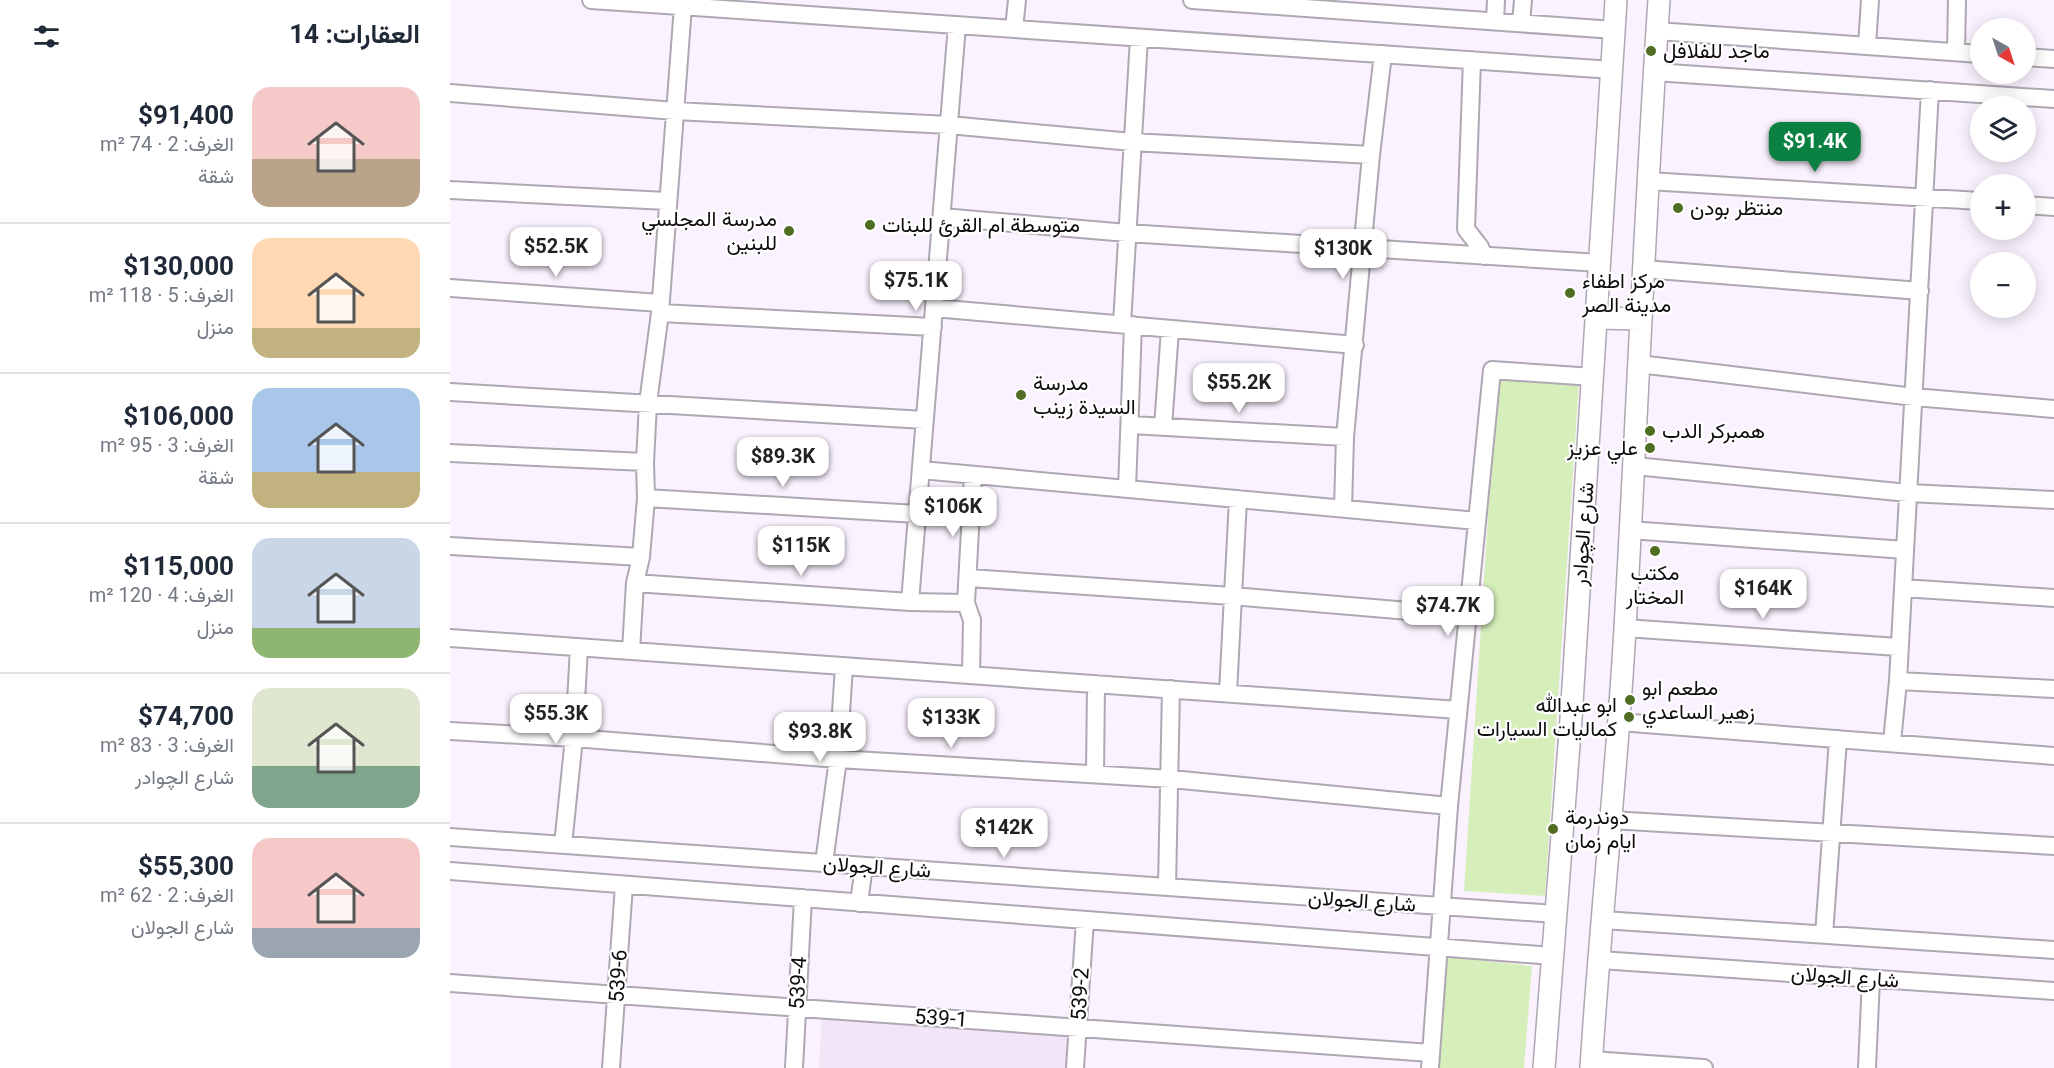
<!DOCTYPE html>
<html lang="ar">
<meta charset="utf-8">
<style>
:root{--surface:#fff;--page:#f6f6f7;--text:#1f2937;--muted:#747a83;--line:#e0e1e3;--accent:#0b8043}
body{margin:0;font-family:Roboto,Vazirmatn,sans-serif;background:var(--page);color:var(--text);direction:rtl;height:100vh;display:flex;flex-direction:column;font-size:22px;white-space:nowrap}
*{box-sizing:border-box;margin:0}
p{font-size:20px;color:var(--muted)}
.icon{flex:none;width:33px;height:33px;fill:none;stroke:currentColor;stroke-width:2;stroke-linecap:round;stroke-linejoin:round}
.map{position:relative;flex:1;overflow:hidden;direction:ltr}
.drawer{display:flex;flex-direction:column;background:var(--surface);width:450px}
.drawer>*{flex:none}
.needle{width:39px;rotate:141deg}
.buttons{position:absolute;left:1520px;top:18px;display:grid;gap:12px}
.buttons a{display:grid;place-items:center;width:66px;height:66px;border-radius:50%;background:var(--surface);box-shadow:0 3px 15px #0003;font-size:30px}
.price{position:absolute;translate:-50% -51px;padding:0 14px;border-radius:12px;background:#fff;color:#222;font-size:20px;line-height:39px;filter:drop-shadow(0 2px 3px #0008)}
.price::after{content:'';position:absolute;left:50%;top:36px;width:18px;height:14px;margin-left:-9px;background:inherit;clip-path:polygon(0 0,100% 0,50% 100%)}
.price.selected{background:var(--accent);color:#fff}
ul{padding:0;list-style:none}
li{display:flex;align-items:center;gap:18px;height:150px;padding:0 30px}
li+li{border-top:2px solid var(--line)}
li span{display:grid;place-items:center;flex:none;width:168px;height:120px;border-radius:18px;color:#555}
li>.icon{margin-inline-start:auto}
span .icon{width:72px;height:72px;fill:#fffc;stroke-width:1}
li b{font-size:26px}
h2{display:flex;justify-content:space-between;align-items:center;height:72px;padding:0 30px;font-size:26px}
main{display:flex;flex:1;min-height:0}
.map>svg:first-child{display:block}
.built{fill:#f1e5f7}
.green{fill:#d6efba}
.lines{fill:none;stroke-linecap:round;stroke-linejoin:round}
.minor-casing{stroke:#afa7b2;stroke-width:20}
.major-casing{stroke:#afa7b2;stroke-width:24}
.minor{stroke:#fff;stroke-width:16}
.major{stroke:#fff;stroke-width:21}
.poi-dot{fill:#506e23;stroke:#fff;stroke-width:2}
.labels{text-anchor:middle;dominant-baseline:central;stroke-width:4.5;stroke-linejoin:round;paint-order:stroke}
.poi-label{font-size:21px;fill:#0f0c10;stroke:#fff;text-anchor:start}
.street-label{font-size:21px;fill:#0f0c10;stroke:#fff}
</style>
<main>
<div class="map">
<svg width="1604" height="1068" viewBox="0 0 1604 1068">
<rect width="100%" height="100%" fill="#faf2fe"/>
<path class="built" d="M 372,1014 L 619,1030 L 617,1068 L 369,1068 Z"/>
<path class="green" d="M 1047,377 L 1129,382 L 1095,896 L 1014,891 Z
M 997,957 L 1082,966 L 1074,1068 L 989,1068 Z"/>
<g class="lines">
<defs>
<path id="minor" d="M 141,0 L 1163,70
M 742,0 L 1164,30
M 1045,21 L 1046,0
M 1071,23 L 1073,0
M 564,29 L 567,0
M 1207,31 L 1530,54
M 1417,46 L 1420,0
M 1506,52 L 1507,0
M 1575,57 L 1604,59
M 1022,60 L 1016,229 L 1030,247 L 1034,256
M 1204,72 L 1604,99
M 0,93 L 225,111 L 499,125 L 682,142 L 921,155
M 1198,181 L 1530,201
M 0,190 L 217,201
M 1575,205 L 1604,207
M 492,217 L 677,233 L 1150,263
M 1194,269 L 1470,291
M 0,288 L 210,303
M 484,308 L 905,345
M 210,313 L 483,327
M 672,324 L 689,38
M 1189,364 L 1464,397 L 1604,409
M 0,392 L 475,420
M 681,425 L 895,437
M 713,427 L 720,329
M 0,453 L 195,462
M 1185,466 L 1458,493 L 1604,500
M 471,470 L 1027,521
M 677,489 L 683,325
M 196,498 L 467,514
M 893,509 L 895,437 L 921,155 L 933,54
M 1180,530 L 1455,550
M 0,546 L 191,557
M 519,578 L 782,596 L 1018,616
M 185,583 L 460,602 L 516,603
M 1453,588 L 1604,598
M 460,602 L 507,25
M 1175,628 L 1448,647
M 0,638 L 1008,710
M 181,651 L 185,583 L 191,557 L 196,498 L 195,462 L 198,403 L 210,313 L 233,6
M 521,675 L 522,620 L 516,603 L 523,475
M 1448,681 L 1604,689
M 778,693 L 788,499
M 1169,722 L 1604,756
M 0,731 L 124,738 L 388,759 L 721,779 L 999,806
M 1442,742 L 1448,681 L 1480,90
M 645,774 L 646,684
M 1161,820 L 1604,846
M 0,837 L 1106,914
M 113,845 L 124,738 L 129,647
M 374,863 L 388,759 L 394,666
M 0,871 L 1103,956
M 717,887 L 721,689
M 409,903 L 414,866
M 1153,920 L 1604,950
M 1374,935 L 1388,739
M 1150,960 L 1604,991
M 0,983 L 981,1053
M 1142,1060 L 1254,1068
M 161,1068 L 174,885
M 344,1068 L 353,898
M 625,1068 L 635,920
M 980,1068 L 999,806 L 1042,370 L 1143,377
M 1417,1068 L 1421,979"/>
<path id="major" d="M 1147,318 L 1191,319
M 1094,1068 L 1121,719 L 1166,0
M 1141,1068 C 1150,921 1167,775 1175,628 C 1187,419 1195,209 1209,0"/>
</defs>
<use href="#minor" class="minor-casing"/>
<use href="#major" class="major-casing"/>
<use href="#minor" class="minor"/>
<use href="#major" class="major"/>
</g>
<g class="poi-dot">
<circle cx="1201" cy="51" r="6"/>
<circle cx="1228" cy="208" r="6"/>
<circle cx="420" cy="225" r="6"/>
<circle cx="339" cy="231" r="6"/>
<circle cx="1120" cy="293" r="6"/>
<circle cx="571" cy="395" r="6"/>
<circle cx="1200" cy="431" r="6"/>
<circle cx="1200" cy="448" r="6"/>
<circle cx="1205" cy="551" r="6"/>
<circle cx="1180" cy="700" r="6"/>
<circle cx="1179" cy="717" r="6"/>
<circle cx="1103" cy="829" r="6"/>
</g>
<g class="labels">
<g class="poi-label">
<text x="1213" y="51">ماجد للفلافل</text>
<text x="1240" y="208">منتظر بودن</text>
<text x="327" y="219" text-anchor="end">مدرسة المجلسي<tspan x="327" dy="24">للبنين</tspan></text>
<text x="432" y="225">متوسطة ام القرئ للبنات</text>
<text x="1132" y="281">مركز اطفاء<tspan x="1132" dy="24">مدينة الصر</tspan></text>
<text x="583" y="383">مدرسة<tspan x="583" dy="24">السيدة زينب</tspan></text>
<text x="1212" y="431">همبركر الدب</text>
<text x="1188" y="448" text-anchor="end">علي عزيز</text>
<text x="1205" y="573" text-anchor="middle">مكتب<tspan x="1205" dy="24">المختار</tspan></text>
<text x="1192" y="688">مطعم ابو<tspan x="1192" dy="24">زهير الساعدي</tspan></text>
<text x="1167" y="705" text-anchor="end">ابو عبدالله<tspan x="1167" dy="24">كماليات السيارات</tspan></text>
<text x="1115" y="817">دوندرمة<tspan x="1115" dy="24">ايام زمان</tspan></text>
</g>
<g class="street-label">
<text transform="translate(1133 534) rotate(-86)">شارع الچوادر</text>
<text transform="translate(427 867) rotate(4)">شارع الجولان</text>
<text transform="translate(912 901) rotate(4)">شارع الجولان</text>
<text transform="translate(168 976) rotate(-86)">539-6</text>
<text transform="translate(1395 977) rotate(4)">شارع الجولان</text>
<text transform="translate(348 983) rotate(-87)">539-4</text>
<text transform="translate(630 994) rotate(-86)">539-2</text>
<text transform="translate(491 1018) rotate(4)">539-1</text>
</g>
</g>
</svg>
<div class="buttons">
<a><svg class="needle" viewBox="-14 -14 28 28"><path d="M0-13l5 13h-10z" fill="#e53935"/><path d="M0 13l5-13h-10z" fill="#747a83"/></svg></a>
<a><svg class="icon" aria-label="layers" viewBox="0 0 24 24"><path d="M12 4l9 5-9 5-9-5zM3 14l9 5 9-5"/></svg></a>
<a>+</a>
<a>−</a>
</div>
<b class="price selected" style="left:1365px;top:173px">$91.4K</b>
<b class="price" style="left:106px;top:278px">$52.5K</b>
<b class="price" style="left:893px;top:280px">$130K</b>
<b class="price" style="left:466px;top:312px">$75.1K</b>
<b class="price" style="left:789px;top:414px">$55.2K</b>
<b class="price" style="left:333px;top:488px">$89.3K</b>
<b class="price" style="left:503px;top:538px">$106K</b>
<b class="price" style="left:351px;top:577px">$115K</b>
<b class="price" style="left:1313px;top:620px">$164K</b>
<b class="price" style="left:998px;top:637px">$74.7K</b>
<b class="price" style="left:106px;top:745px">$55.3K</b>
<b class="price" style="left:501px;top:749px">$133K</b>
<b class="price" style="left:370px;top:763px">$93.8K</b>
<b class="price" style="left:554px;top:859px">$142K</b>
</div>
<section class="drawer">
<h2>العقارات: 14<svg class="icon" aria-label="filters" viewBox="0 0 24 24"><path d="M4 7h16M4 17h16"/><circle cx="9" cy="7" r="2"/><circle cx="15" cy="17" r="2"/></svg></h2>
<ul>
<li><span style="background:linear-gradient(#f6c9c9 60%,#b9a48a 0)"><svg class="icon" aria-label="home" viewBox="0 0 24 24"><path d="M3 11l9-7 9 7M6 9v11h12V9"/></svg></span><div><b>$91,400</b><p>الغرف: 2 · 74 m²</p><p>شقة</p></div></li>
<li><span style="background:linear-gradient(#ffd9b3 75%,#c2b280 0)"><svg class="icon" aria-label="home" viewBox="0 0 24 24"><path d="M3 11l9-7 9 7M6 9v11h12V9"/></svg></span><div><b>$130,000</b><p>الغرف: 5 · 118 m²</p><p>منزل</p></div></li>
<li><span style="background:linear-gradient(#a9c7e8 70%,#c2b280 0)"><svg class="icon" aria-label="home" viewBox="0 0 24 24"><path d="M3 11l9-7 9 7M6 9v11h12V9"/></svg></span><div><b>$106,000</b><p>الغرف: 3 · 95 m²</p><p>شقة</p></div></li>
<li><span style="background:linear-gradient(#c9d6e8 75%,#8fb573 0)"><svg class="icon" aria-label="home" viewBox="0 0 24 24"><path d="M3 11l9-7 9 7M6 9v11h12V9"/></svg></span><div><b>$115,000</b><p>الغرف: 4 · 120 m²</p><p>منزل</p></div></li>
<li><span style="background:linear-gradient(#dfe7d0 65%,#7fa58c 0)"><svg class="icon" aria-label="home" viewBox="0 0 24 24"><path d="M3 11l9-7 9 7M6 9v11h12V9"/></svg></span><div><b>$74,700</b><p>الغرف: 3 · 83 m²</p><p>شارع الچوادر</p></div></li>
<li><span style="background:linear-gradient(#f6c9c9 75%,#9aa5b1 0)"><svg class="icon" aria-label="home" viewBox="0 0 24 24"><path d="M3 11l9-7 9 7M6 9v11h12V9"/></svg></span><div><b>$55,300</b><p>الغرف: 2 · 62 m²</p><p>شارع الجولان</p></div></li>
</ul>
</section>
</main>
